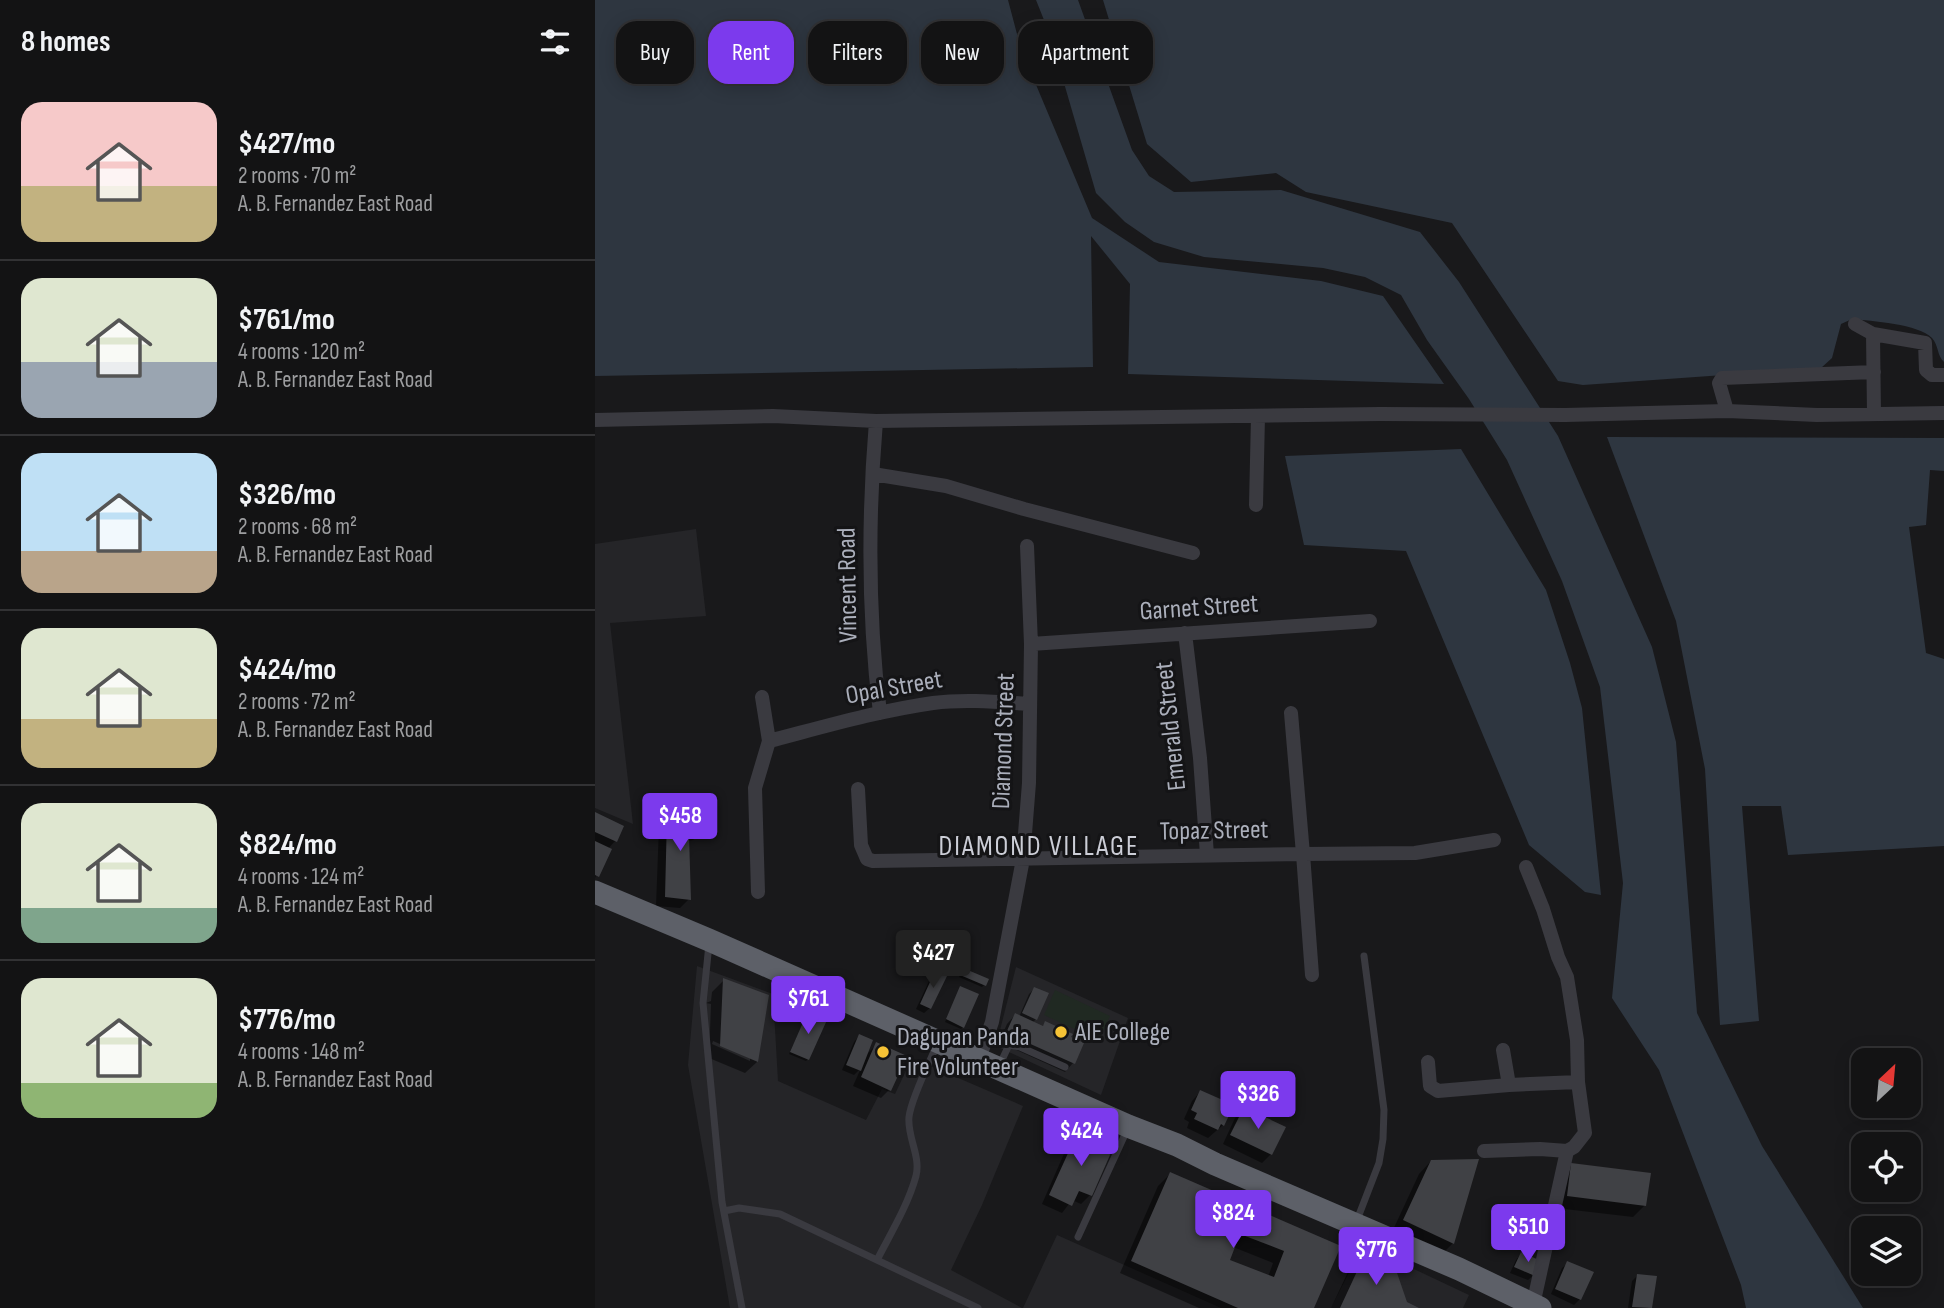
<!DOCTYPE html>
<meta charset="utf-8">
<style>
:root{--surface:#131314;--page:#202022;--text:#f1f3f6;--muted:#9d9ea0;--line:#323234;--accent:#7c3aed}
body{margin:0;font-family:"Sofia Sans Condensed",sans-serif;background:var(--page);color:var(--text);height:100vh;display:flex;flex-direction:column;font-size:26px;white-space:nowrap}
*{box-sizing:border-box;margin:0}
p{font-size:23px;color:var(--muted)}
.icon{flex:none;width:38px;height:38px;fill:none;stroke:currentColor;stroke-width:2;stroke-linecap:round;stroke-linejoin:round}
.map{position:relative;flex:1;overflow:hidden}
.panel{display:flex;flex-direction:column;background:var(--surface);width:595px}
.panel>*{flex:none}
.banner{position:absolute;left:21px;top:21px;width:665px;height:63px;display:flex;gap:14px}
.needle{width:46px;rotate:26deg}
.controls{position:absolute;left:1256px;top:1048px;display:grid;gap:14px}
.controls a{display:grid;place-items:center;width:70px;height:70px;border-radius:14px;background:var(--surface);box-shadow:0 4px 18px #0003,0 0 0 2px var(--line);font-size:35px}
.price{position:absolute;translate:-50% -60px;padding:0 16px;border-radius:7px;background:var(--accent);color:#fff;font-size:23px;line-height:46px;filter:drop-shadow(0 2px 4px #0008)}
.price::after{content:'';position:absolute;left:50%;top:42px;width:21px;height:16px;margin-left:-10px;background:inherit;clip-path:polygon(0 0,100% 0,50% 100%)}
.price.selected{background:#222;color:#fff}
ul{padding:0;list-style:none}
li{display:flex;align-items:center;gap:21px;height:175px;padding:0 21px}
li+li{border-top:2px solid var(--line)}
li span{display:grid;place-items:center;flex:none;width:196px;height:140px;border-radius:21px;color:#555}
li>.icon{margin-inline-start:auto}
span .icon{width:84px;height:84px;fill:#fffc;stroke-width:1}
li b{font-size:30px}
h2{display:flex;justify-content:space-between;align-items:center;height:84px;padding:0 21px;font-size:30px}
.pill{padding:0 24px;border-radius:21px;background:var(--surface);box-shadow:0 4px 18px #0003,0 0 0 2px var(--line);font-size:24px;line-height:63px}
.pill.selected{background:var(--accent);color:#fff}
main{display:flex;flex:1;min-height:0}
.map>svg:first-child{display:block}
.built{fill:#252528}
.green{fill:#202922}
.water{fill:#2e3640}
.shadow{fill:#0007;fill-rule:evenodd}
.building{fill:#404145;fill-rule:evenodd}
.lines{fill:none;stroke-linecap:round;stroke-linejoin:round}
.service{stroke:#3a3a40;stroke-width:7}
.minor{stroke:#3a3a40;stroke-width:14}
.trunk{stroke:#5d6068;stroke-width:23}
.poi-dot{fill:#f6c336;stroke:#141416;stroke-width:2.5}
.labels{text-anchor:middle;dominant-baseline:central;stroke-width:6;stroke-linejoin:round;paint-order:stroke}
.street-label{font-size:26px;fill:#abafbb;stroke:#141416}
.poi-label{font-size:26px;fill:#abafbb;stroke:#141416;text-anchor:start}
.neighbourhood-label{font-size:28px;letter-spacing:2px;fill:#ccced7;stroke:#141416}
</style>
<main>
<section class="panel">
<h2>8 homes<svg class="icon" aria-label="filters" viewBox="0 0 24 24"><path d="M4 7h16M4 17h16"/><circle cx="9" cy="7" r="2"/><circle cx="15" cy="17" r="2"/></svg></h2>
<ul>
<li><span style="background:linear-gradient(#f6c9c9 60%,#c2b280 0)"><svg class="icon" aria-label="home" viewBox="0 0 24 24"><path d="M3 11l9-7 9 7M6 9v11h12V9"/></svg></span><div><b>$427/mo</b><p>2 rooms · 70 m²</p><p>A. B. Fernandez East Road</p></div></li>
<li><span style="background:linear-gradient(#dfe7d0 60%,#9aa5b1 0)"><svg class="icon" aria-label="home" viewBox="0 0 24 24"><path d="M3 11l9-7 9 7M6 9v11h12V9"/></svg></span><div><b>$761/mo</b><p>4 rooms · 120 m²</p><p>A. B. Fernandez East Road</p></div></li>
<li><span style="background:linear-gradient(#bfe0f5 70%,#b9a48a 0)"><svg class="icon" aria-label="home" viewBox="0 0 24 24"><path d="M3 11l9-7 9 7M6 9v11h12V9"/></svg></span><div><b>$326/mo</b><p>2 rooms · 68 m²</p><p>A. B. Fernandez East Road</p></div></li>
<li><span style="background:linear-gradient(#dfe7d0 65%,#c2b280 0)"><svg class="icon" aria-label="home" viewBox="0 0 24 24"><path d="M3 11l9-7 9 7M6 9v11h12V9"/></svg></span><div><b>$424/mo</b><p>2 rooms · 72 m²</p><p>A. B. Fernandez East Road</p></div></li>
<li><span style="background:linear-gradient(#dfe7d0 75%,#7fa58c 0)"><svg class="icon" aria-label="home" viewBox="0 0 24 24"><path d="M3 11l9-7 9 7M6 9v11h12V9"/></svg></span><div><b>$824/mo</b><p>4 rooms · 124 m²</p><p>A. B. Fernandez East Road</p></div></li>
<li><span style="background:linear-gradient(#dfe7d0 75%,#8fb573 0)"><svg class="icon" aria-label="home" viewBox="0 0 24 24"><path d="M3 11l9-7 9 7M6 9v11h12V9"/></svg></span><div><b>$776/mo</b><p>4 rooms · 148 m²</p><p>A. B. Fernandez East Road</p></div></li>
</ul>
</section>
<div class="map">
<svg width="1349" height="1308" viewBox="0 0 1349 1308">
<rect width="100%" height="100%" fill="#19191b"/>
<path class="built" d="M 101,529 L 111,616 L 15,623 L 38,824 L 0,808 L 0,544 Z
M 102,966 L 178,994 L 183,1081 L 271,1120 L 287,1089 L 300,1094 L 317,1058 L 428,1106 L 387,1205 L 356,1270 L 427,1308 L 135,1308 L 93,1065 Z
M 421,967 L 533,1018 L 506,1095 L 401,1046 Z
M 462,1235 L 626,1308 L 428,1308 Z
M 768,1245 L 874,1295 L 868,1308 L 736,1308 Z"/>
<path class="green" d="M 460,990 L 515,1016 L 504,1040 L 449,1015 Z"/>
<path class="water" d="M 0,0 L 413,0 L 426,49 L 497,218 L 564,262 L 726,281 L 788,296 L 849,384 L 533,374 L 535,284 L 496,236 L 498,367 L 0,376 Z
M 441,0 L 483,0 L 537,150 L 554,176 L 579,192 L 686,190 L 825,232 L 864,282 L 963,436 L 1057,647 L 1081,742 L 1102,1013 L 1167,1146 L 1268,1308 L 1151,1308 L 1146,1285 L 1064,1070 L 1017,998 L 1028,883 L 1005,687 L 967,581 L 912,460 L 874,399 L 832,340 L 806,295 L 770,277 L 728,268 L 609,257 L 559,242 L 530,222 L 501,193 L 455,35 Z
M 508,0 L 1349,0 L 1349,362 C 1342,356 1344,346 1337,338 C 1324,324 1276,321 1257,319 L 1246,324 L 1237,358 L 1226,368 L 988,385 L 963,381 L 857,223 L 711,192 L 681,173 L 596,182 L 552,144 Z
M 1012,437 L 1349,438 L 1349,471 L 1335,470 L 1331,525 L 1314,527 L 1331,653 L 1349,659 L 1349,846 L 1193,855 L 1186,806 L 1147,806 L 1164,1021 L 1125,1025 L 1110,769 L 1081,621 Z
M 866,449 L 951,590 L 975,663 L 987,708 L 1006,895 L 990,892 L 934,845 L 811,551 L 709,545 L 690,456 Z"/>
<path class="shadow" d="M 0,814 L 27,827 L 20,841 L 13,849 L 0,878 Z
M 73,817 L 107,831 L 98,840 L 92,841 L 94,899 L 85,908 L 61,906 L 64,826 Z
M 366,972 L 389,985 L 387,987 L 364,977 Z
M 341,973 L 335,1008 L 329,1013 L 321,1009 L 335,979 Z
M 129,980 L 172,997 L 162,1062 L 150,1073 L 114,1058 L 116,1004 L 111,1003 L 116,1001 L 117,992 ZM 118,1041 L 155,1057 L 155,1061 L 117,1044 Z
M 439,989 L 441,1019 L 437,1023 L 447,1027 L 451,1023 L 474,1038 L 478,1063 L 470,1072 L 404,1042 L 412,1024 L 420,1015 L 424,1017 L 434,994 Z
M 364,990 L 368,1027 L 366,1029 L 350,1022 Z
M 213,1013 L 213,1059 L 211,1061 L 194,1054 Z
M 264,1036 L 270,1056 L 282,1044 L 294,1090 L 286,1098 L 258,1086 L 266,1068 L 259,1075 L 247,1070 L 259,1042 Z
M 605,1092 L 628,1125 L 613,1138 L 592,1128 L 594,1122 L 589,1119 L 597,1101 Z
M 649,1109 L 676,1154 L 667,1163 L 628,1144 L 640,1118 Z
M 484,1131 L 495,1195 L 486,1204 L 477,1200 L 467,1213 L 447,1204 L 475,1140 Z
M 836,1161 L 858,1243 L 846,1255 L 797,1232 L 824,1174 Z
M 977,1164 L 1050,1205 L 1038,1217 L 961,1208 L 965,1177 Z
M 575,1174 L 744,1247 L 717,1308 L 604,1308 L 525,1273 L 563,1186 ZM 638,1247 L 678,1263 L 673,1277 L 633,1261 Z
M 771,1254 L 810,1304 L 820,1308 L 736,1308 L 753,1272 Z
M 926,1254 L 939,1275 L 933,1280 L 915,1273 L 921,1260 Z
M 973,1263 L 985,1299 L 979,1305 L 956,1294 L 967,1268 Z
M 1043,1275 L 1060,1278 L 1056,1308 L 1033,1308 L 1037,1281 Z"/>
<path class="building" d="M 101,808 L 109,831 L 94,836 L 96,900 L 70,897 L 72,816 Z
M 0,812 L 29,826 L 22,842 L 0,832 Z
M 0,841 L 17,849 L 4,877 L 0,875 Z
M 368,968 L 394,979 L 391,986 L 365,975 Z
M 340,971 L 352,976 L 336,1009 L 325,1004 Z
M 128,978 L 174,995 L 163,1062 L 125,1046 Z
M 365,986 L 384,994 L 369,1028 L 351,1019 Z
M 439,987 L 454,993 L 442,1020 L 427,1013 Z
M 213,1011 L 232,1020 L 214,1060 L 195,1052 Z
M 420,1013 L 448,1026 L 450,1021 L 478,1034 L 476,1037 L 489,1043 L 480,1064 L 411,1033 Z
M 264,1034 L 278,1040 L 266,1071 L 251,1065 Z
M 281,1042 L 312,1056 L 296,1091 L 266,1077 Z
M 605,1090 L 639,1105 L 629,1126 L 626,1124 L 623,1130 L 599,1119 L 602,1113 L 596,1110 Z
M 649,1107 L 691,1127 L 677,1155 L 635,1135 Z
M 484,1129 L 510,1141 L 515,1155 L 497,1196 L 484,1191 L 477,1206 L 454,1195 Z
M 884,1159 L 859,1244 L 808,1220 L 836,1160 Z
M 976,1163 L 1056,1173 L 1051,1206 L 972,1196 Z
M 575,1172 L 746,1246 L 719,1308 L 643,1308 L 536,1261 ZM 645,1234 L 689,1251 L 679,1277 L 635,1260 Z
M 771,1252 L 800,1267 L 812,1302 L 824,1308 L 745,1308 Z
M 926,1252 L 946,1261 L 940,1276 L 919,1267 Z
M 972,1261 L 999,1272 L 986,1300 L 960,1289 Z
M 1042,1274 L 1062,1276 L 1057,1308 L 1037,1307 Z"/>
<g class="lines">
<path class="service" d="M 114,944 L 108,1003 L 127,1202 L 147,1308
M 405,1064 L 414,1045 L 425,1047 L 470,1067
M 129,1211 L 144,1208 L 185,1214 L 383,1308
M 762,1220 L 784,1163 L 788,1139 L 789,1110 L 769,956
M 483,1237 L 532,1130
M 282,1260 C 296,1233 313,1205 321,1176 C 326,1156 312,1137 314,1117 C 316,1099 334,1063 342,1045"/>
<path class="minor" d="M 1260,324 L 1278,334
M 1132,411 L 1124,383 L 1127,378 L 1279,372
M 1279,414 L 1278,334 L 1330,343 L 1331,370 L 1337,375 L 1349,375
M 0,420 L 178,416 L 281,421 L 785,414 L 970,415 L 1132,411 L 1222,415 L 1349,413
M 281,421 C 273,517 273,616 285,713
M 278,474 L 351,486 L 429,509 L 598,553
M 661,505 L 663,416
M 590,633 L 605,758 L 612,855
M 436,644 L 775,621
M 696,713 L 708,854 L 820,853 L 899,840
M 174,741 C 228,727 282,711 338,703 C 370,699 403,702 435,704
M 263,789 L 266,845 L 272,859 L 278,861 L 708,854 L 717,975
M 931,867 L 948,909 L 963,957 L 972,977 L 982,1040 L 983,1082 L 990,1133 L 979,1147 L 972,1151 L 938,1305
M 163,892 L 160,788 L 174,741 L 167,697
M 908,1050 L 914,1085 L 983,1082
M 384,1059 L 397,1022 L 428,859 L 434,783 L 436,644 L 432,546
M 833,1062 L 835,1086 L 843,1091 L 914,1085
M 889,1151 L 945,1149 L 972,1151"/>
<path class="trunk" d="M 0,892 L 114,940 L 533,1126 L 582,1145 L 620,1164 L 864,1269 L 945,1308"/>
</g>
<g class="poi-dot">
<circle cx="466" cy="1032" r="7"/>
<circle cx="288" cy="1052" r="7"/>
</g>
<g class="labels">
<g class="street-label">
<text transform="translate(253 585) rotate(-91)">Vincent Road</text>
<text transform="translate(604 608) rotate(-4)">Garnet Street</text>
<text transform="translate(299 688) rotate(-10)">Opal Street</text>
<text transform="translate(576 726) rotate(-96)">Emerald Street</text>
<text transform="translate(409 741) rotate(-88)">Diamond Street</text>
<text transform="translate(619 831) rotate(-1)">Topaz Street</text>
</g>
<g class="poi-label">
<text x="480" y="1032">AIE College</text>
<text x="302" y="1037">Dagupan Panda<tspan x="302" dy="30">Fire Volunteer</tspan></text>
</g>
<g class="neighbourhood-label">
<text x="444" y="846">DIAMOND VILLAGE</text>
</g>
</g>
</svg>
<div class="controls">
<a><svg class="needle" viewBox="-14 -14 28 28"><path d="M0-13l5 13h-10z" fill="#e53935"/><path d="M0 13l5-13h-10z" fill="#9d9ea0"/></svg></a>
<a><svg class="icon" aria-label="locate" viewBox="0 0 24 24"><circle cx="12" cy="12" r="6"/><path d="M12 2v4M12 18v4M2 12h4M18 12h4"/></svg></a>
<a><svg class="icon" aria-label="layers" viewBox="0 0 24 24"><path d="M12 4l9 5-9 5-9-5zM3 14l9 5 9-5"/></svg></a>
</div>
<b class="price" style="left:85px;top:853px">$458</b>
<b class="price selected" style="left:338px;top:990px">$427</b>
<b class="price" style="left:213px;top:1036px">$761</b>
<b class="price" style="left:663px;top:1131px">$326</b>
<b class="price" style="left:486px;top:1168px">$424</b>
<b class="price" style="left:638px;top:1250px">$824</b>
<b class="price" style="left:933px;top:1264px">$510</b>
<b class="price" style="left:781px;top:1287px">$776</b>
<div class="banner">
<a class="pill">Buy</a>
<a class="pill selected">Rent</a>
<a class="pill">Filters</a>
<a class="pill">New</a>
<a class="pill">Apartment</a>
</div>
</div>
</main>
